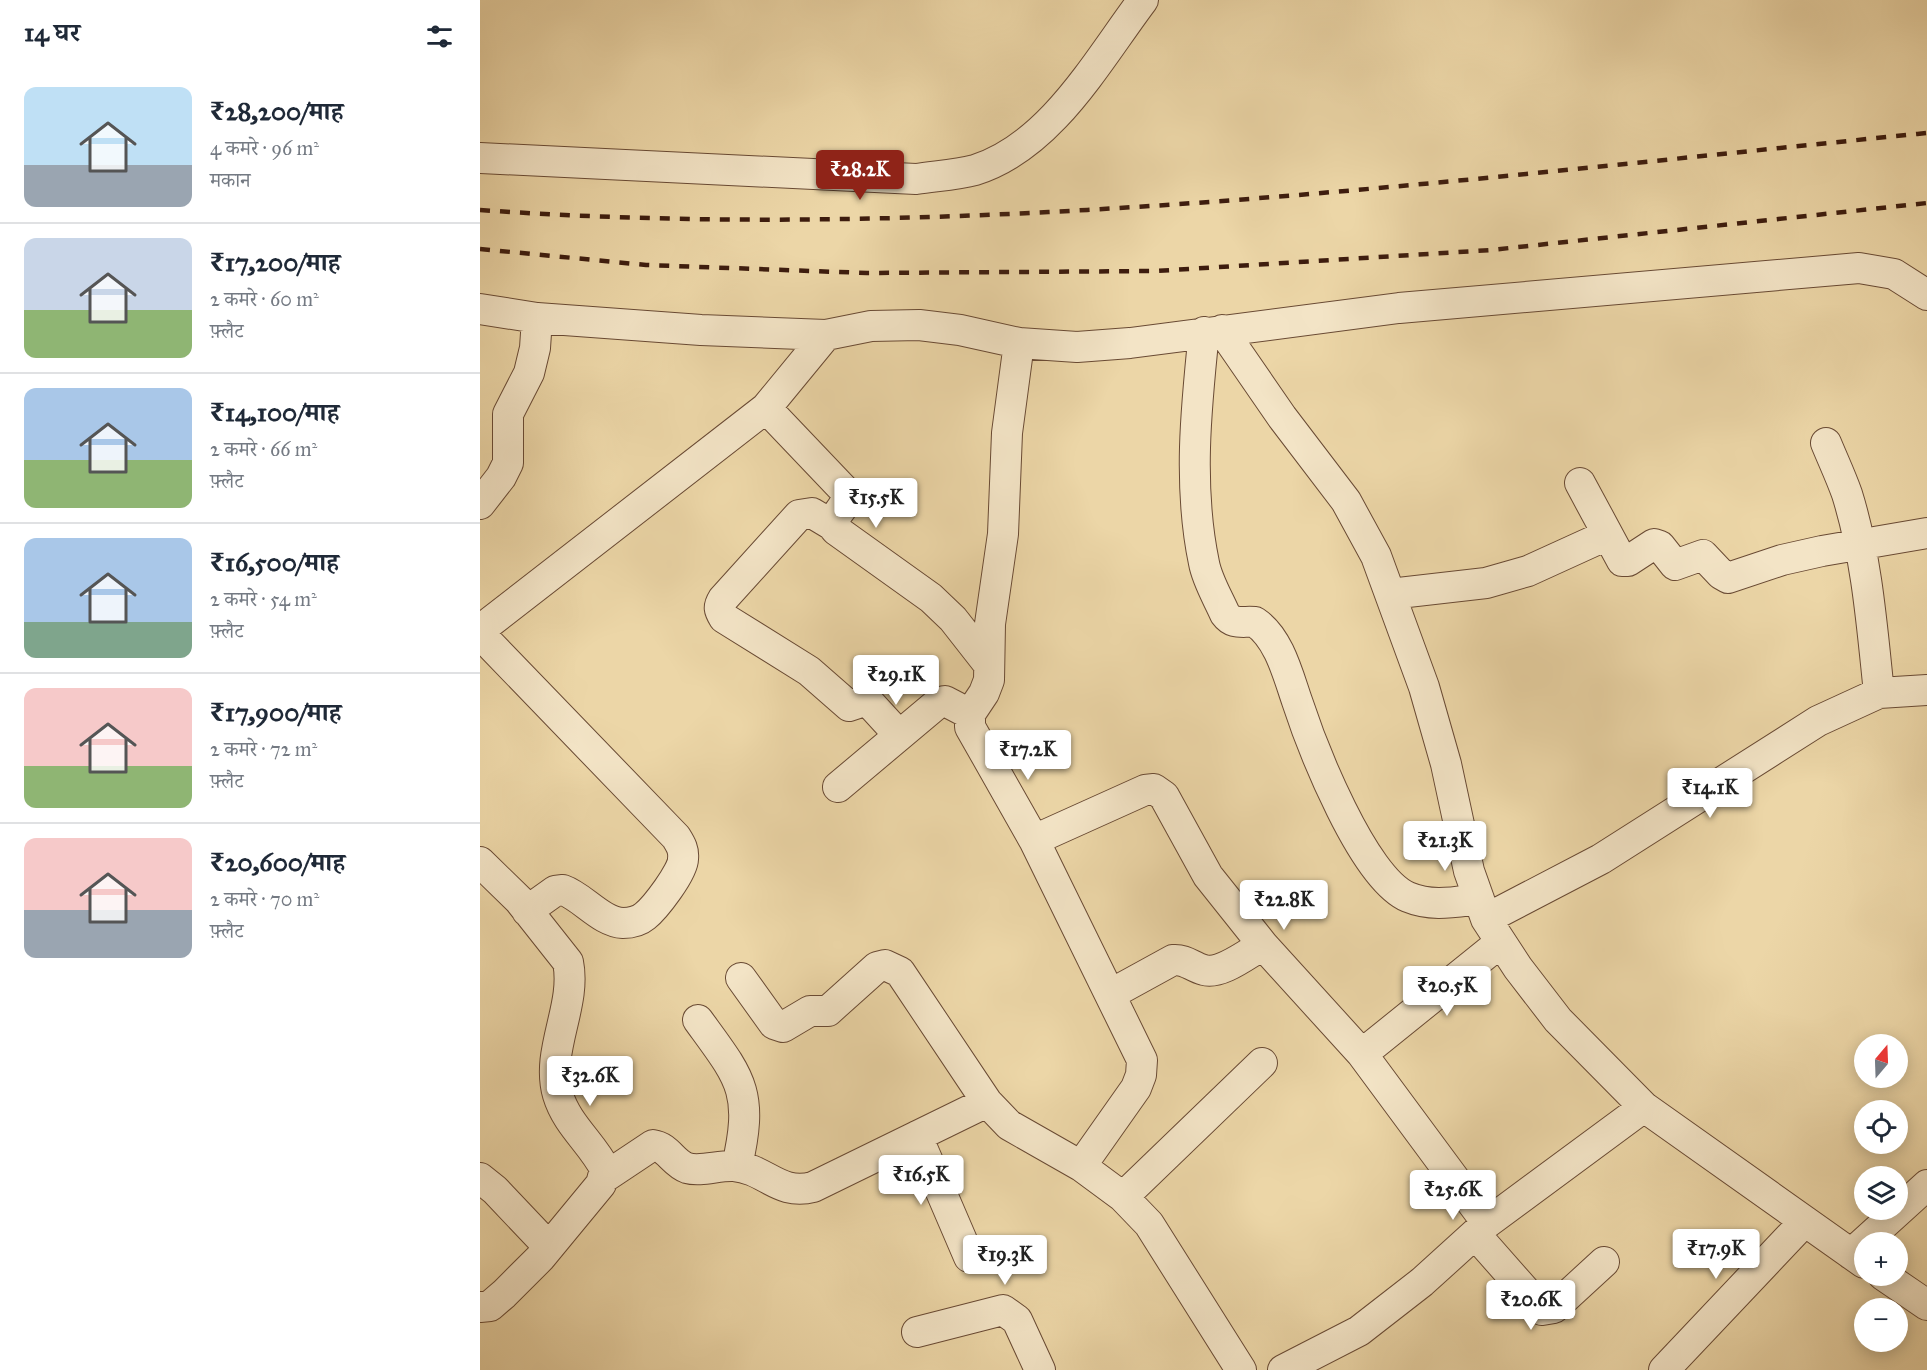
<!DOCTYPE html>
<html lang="hi">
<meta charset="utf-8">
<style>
:root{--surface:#fff;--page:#f2f2f3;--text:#1f2937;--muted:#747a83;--line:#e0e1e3;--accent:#8f2418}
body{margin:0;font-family:"IM FELL Great Primer","Noto Serif Devanagari",serif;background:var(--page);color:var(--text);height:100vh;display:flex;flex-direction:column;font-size:22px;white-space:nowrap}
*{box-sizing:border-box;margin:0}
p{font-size:20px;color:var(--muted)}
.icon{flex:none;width:33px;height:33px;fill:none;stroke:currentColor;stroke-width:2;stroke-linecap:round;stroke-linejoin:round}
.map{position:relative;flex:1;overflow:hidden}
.panel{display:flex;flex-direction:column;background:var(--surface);width:480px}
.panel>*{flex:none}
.needle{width:39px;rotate:19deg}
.buttons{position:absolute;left:1374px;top:1034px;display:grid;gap:12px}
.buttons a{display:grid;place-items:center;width:54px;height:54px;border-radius:50%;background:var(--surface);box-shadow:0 3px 15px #0003;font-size:30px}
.price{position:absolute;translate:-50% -51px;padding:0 14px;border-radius:6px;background:#fff;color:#222;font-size:20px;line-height:39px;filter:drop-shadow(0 2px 3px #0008)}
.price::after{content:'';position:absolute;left:50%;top:36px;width:18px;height:14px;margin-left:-9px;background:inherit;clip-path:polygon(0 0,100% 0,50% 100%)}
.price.current{background:var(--accent);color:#fff}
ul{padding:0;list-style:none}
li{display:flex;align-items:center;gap:18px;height:150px;padding:0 24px}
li+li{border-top:2px solid var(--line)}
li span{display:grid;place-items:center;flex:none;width:168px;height:120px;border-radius:12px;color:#555}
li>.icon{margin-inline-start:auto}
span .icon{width:72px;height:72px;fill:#fffc;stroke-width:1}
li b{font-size:26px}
h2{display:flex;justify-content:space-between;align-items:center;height:72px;padding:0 24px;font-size:26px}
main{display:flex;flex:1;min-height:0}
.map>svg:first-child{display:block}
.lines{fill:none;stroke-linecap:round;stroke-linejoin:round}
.minor-casing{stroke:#694a34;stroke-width:32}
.minor{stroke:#f3e4c6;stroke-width:30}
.rail{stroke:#3d1c0e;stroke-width:4.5;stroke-dasharray:10 10;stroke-linecap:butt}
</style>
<main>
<section class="panel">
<h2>14 घर<svg class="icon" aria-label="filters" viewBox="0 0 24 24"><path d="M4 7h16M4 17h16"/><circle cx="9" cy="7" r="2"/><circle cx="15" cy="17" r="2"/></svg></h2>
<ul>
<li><span style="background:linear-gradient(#bfe0f5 65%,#9aa5b1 0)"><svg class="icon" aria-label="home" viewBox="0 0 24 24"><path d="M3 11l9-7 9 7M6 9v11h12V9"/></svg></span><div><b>₹28,200/माह</b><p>4 कमरे · 96 m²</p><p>मकान</p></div></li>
<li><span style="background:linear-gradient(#c9d6e8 60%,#8fb573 0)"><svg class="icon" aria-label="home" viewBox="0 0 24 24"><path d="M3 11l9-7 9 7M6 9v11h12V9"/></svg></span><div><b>₹17,200/माह</b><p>2 कमरे · 60 m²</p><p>फ़्लैट</p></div></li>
<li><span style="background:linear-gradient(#a9c7e8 60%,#8fb573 0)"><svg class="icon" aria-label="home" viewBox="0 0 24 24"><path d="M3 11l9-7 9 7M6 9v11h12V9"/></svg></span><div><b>₹14,100/माह</b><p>2 कमरे · 66 m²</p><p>फ़्लैट</p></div></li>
<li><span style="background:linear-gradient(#a9c7e8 70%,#7fa58c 0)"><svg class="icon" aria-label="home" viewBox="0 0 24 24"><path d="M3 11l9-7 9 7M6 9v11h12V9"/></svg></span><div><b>₹16,500/माह</b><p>2 कमरे · 54 m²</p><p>फ़्लैट</p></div></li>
<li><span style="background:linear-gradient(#f6c9c9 65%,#8fb573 0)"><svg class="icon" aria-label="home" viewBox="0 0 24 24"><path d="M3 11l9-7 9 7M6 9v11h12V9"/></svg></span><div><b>₹17,900/माह</b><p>2 कमरे · 72 m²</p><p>फ़्लैट</p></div></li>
<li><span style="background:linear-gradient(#f6c9c9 60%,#9aa5b1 0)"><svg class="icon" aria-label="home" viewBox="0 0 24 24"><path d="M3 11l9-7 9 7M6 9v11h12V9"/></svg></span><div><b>₹20,600/माह</b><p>2 कमरे · 70 m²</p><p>फ़्लैट</p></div></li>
</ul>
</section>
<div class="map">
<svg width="1447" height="1370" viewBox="0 0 1447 1370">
<rect width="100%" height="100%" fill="#ecd6a7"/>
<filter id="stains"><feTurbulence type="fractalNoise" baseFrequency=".00333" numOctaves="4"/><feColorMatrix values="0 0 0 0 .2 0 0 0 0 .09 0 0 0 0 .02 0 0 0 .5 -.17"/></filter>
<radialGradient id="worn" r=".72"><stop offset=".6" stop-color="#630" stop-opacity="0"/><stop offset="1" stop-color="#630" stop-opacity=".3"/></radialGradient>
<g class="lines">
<defs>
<path id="minor" d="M 0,158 L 436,179 C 455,176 476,175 495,170 C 571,146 617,61 663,0
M 0,309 L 57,318 L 221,330 L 346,335 L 391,326 L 439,325 L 480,330 L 539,343 L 597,347 L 650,343 L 919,308 L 1379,268 L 1414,274 L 1447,295
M 742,330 L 802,417 L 866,501 L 896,556 L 944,687 L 966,764 L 989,871 L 1006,919 L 1038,968 L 1078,1020 L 1164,1107 L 1384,1263
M 724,332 C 716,408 708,487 724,563 C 727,580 738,598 745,614 C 753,625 762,621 775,622 C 799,638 808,675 817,701 C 832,747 883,878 928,897 C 952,907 974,902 999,899
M 539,343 L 527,433 L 523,534 L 510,624 L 509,680 L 504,693 L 490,714 L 490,727 L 554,840 L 662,1060 L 661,1075 L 656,1088 L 601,1166
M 286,408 L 366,492 C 369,506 355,512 352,525 L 356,530 L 451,598 L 473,619 L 509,665
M 1346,443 C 1353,460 1361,477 1367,494 C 1387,558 1392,627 1399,693
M 1100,483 L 1142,561 L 1148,561 L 1174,544 L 1180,546 L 1195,565 L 1223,555 L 1241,574 L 1248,578 L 1302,560 L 1342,551 L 1447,533
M 0,504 L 21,477 L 28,463 L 28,414 L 49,373 L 55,348 L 57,318
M 352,525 L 332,513 L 319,515 L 243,599 C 238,607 239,610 244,618 L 329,671 L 369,706 L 387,700 L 419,735
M 910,594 L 1006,583 L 1048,571 L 1127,535
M 0,630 L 286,408 L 346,335
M 0,634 L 196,837 C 201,845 204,850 203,859 C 203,872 175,908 165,916 C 159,921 150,923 143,923 C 121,922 103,897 83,890 L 75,891 L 47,911
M 358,787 L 458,703 L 465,701 L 490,714
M 554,840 L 665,790 L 674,789 L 684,796 L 728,876 L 783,945 L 882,1054 L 1007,1223
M 0,862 L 39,900 L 88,962 C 97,1006 65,1051 78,1095 C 87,1125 112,1143 125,1169 L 121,1184 L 60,1258 L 24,1294 L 10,1306 L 0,1307
M 1006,919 L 1121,859 L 1338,721 L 1399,693 L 1447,690
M 261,978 L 294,1024 L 303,1027 L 330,1011 L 348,1011 L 397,967 L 405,965 L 420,972 L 507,1102 L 529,1125 L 601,1166 L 643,1197 L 669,1224 L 761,1370
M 631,994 L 693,960 C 706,959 712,967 724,970 C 741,975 768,953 783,945
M 218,1020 C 261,1079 274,1091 257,1166
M 882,1054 L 1021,942
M 437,1136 L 489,1257
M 125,1177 L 173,1145 C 188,1147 193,1163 207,1168 C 221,1172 239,1165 254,1166 C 286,1169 299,1196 333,1187 L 507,1102
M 0,1178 L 15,1190 L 69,1247
M 643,1197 L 782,1063
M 995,1234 L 1062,1310 L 1074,1308 L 1124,1262
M 1371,1254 L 1447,1185
M 1403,1275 L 1447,1305
M 437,1332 L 523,1310 L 537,1320 L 560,1370
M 803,1370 L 879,1331 L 942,1282 L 1007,1223 L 1164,1107
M 1184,1370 L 1324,1222"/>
</defs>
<use href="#minor" class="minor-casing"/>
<use href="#minor" class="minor"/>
<path class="rail" d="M 0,210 C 486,244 964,181 1447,133
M 0,249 L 166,265 L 387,273 L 677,271 L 1011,250 L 1447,203"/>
</g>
<rect width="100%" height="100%" filter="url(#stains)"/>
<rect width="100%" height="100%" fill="url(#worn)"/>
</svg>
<div class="buttons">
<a><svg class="needle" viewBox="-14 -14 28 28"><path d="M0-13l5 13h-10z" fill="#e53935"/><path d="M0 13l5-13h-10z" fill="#747a83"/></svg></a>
<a><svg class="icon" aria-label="locate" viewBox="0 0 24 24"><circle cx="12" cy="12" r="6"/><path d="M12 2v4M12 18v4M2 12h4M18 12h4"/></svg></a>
<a><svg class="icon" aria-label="layers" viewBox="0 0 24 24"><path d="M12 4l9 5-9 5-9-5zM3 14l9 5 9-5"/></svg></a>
<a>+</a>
<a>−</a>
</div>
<b class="price current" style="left:380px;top:201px">₹28.2K</b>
<b class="price" style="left:396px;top:529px">₹15.5K</b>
<b class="price" style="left:416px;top:706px">₹29.1K</b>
<b class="price" style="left:548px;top:781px">₹17.2K</b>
<b class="price" style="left:1230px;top:819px">₹14.1K</b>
<b class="price" style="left:965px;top:872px">₹21.3K</b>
<b class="price" style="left:804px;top:931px">₹22.8K</b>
<b class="price" style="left:967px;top:1017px">₹20.5K</b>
<b class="price" style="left:110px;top:1107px">₹32.6K</b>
<b class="price" style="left:441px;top:1206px">₹16.5K</b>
<b class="price" style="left:973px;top:1221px">₹25.6K</b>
<b class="price" style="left:1236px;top:1280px">₹17.9K</b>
<b class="price" style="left:525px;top:1286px">₹19.3K</b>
<b class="price" style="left:1051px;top:1331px">₹20.6K</b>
</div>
</main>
